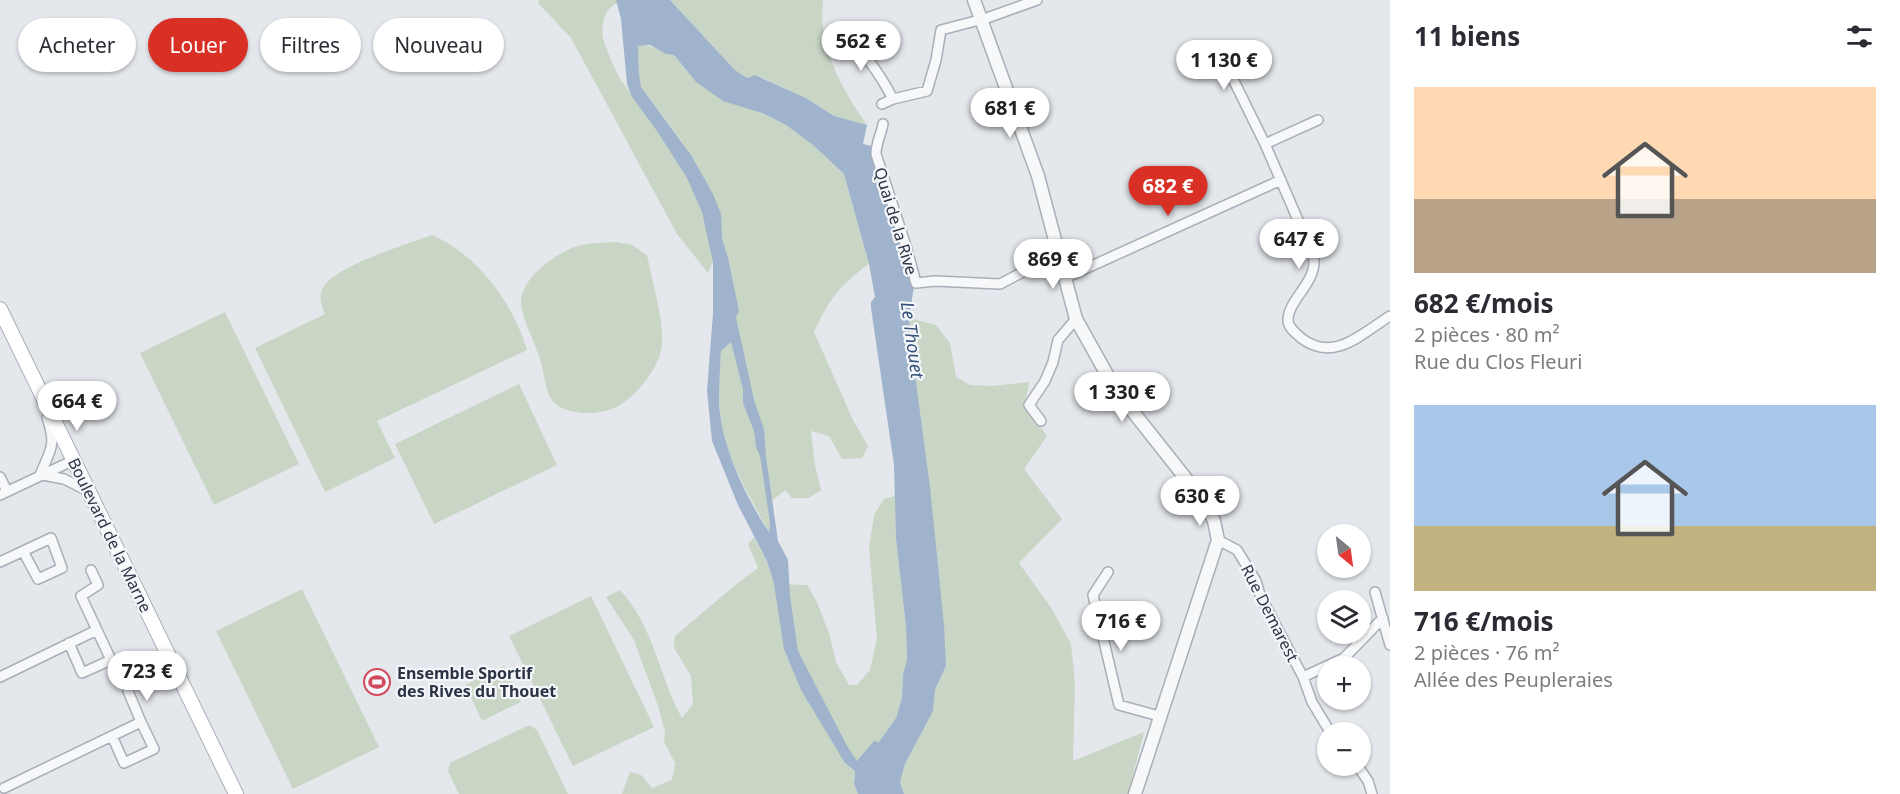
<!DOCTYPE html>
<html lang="fr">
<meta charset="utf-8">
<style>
:root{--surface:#fff;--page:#f7f7f7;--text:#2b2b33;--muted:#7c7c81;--accent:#d93025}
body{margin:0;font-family:"Noto Sans",sans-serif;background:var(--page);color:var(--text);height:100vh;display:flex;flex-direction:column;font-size:22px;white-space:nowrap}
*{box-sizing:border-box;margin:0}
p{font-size:20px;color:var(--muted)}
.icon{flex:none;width:33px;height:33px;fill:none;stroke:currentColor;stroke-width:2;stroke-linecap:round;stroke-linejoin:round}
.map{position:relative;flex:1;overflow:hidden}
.drawer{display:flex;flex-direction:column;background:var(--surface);width:510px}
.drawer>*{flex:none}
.banner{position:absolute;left:18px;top:18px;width:570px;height:54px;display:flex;gap:12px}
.needle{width:39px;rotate:151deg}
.tools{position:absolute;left:1317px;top:524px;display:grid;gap:12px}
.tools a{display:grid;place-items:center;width:54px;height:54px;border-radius:50%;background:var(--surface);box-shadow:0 2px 4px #0004;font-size:30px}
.price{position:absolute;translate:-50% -51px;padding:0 14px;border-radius:21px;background:#fff;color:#222;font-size:20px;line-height:39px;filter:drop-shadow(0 2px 3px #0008)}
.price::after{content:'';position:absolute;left:50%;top:36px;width:18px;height:14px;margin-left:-9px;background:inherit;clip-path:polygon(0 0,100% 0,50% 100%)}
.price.on{background:var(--accent);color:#fff}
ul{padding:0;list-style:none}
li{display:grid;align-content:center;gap:12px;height:318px;padding:0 24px}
li span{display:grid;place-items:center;height:186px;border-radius:0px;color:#555}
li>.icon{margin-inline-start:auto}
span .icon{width:108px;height:108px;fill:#fffc;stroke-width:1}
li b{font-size:26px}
h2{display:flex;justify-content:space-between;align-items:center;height:72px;padding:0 24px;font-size:26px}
.pill{padding:0 21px;border-radius:27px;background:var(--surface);box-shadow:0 2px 4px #0004;font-size:21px;line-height:54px}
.pill.on{background:var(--accent);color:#fff}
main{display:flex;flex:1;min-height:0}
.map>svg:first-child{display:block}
.green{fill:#c9d6c5}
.water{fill:#9fb4cc;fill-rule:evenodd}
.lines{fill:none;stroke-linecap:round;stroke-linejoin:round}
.minor-casing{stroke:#a9aeb7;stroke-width:12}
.tertiary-casing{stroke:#a9aeb7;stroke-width:15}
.secondary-casing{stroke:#a9aeb7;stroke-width:16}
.minor{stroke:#f7f8fa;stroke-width:9}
.tertiary{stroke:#f7f8fa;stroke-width:12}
.secondary{stroke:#fff;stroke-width:14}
.labels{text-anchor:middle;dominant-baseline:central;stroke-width:4.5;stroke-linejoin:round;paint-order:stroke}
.street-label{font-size:16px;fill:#2b3445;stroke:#f4f6f9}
.poi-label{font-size:16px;font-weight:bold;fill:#2b3445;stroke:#f4f6f9;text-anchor:start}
.water-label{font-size:18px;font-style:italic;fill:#34527a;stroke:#f4f6f9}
</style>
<main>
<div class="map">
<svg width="1390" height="794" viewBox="0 0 1390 794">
<rect width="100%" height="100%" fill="#e4e7ec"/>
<path class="green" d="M 539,0 L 628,0 C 613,2 606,9 603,23 C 601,35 604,43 609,55 C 623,94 652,116 683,143 L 641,87 L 639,73 L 638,46 C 656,44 658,53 674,55 L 696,82 L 786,125 L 813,145 L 844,174 L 869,264 C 840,285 829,299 814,332 L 853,420 L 868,446 L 862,458 L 842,459 L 829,436 L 811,431 L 815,465 L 821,490 L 809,498 L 792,498 L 785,490 L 772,501 L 769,532 C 747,492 721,449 719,403 C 719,386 720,368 721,351 L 731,342 L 713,262 L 708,273 L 677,234 L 571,38 L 538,3 Z
M 670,0 L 823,0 C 818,48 841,87 867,125 L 834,116 L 806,98 L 756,75 L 747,78 L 735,70 Z
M 432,235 C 478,255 513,303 527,350 L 377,421 L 395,458 L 325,492 L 255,348 L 325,314 C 321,305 318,297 323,288 C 334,266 408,244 432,235 Z
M 616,242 L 632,245 L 647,255 C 652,281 664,319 662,345 C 661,365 636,397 618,406 C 602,415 573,416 557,405 C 544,396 545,373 540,359 C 536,345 521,316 521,303 C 520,279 555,254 575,247 C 588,242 603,243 616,242 Z
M 225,312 L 299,464 L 214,505 L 140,353 Z
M 909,318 L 936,325 L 950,343 L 956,377 L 970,385 L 992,386 L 1029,382 L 1025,406 L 1047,436 L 1024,469 L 1062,519 L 1019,563 L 1052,609 L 1071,644 L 1075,683 L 1073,761 L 1144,732 L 1128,794 L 904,794 L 900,782 L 905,764 L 933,711 L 935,690 L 946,666 Z
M 519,384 L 557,465 L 434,524 L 395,444 Z
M 895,496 L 896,539 L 906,627 L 907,660 L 903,674 L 902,698 L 896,718 L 879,742 L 874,741 L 859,760 L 845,763 L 855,771 L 854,784 L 858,794 L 622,794 L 630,772 L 641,775 L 652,788 L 672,780 L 675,763 L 664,742 L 665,732 L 658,706 L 634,640 L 606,597 L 620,590 C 654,626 659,677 682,718 L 693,704 L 691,676 L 674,648 L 675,636 L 740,581 L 758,568 L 748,544 L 754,537 L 767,561 L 774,584 L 807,585 L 816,600 L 829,633 L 836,662 L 849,685 L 857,685 L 870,670 L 877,638 L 869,548 L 874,515 L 884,499 Z
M 302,589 L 379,747 L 293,789 L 216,631 Z
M 591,596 L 654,727 L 573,766 L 509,636 Z
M 504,666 L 521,702 L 482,721 L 465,685 Z
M 527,726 L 531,726 L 537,730 L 568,794 L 459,794 L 448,771 L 450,763 Z"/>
<path class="water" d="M 616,0 L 670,0 L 735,70 L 747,78 L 755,75 L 806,98 L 834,116 L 867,125 L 863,144 L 871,146 L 914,286 L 909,318 L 913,360 L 930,487 L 944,625 L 946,666 L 935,690 L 933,711 L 905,764 L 900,782 L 904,794 L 858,794 L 854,784 L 855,771 L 845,763 L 801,690 L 784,649 L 774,584 L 767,561 L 738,505 L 712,441 L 707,390 L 713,314 L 713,262 L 702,212 L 687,178 L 657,131 L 632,97 L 627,84 L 621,19 ZM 650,45 L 666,54 L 674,55 L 696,82 L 723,101 L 762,113 L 786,125 L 813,145 L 844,174 L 869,264 L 875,297 L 871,302 L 871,308 L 894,465 L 896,539 L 906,627 L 907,660 L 903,674 L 902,698 L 896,718 L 879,742 L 874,741 L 857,761 L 846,744 L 798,651 L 790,596 L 788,560 L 778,541 L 766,457 L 764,429 L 754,400 L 736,317 L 739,311 L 728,258 L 722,238 L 721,214 L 713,194 L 691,155 L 641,87 L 639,73 L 638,46 ZM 731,342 L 743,390 L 743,403 L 754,431 L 756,447 L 760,456 L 770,522 L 769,532 C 746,498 721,445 719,403 C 719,386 720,368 721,351 Z"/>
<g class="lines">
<defs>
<path id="minor" d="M 843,34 C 865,52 880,74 893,99
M 1263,56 L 1232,77 L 1265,144
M 882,104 L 893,99 L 927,91 L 936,60 L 941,30 L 987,18 L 1037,0
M 1318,120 L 1265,144 C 1276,169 1287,195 1298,220 C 1304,233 1314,248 1314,262 C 1314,284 1288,301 1288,320 C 1288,328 1296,333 1301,338 C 1334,363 1361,334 1390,316
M 883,124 C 881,135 876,143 876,154 L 907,249 L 916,283 L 935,281 L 1000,284 L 1059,253
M 1065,278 L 1281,180
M 1041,421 L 1029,405 L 1045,381 L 1053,362 L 1058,340 L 1076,319
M 40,475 C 50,450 57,446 47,418
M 43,475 L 64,479 L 88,491
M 0,477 L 7,491
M 0,495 L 74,460
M 1218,540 L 1237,550 L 1256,581 L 1260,595 L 1303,677 L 1312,702 L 1330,732
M 0,562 L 51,538 L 62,568 L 38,579 L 23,551
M 91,570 L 98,585 L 81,596 L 97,630
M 1108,572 L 1093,595 L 1119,705 L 1159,716
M 1375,592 L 1390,645
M 0,677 L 97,630 L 111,660 L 82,673 L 69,643
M 1303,677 L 1344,658 L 1383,618
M 128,691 L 141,722
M 1357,765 L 1368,781 L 1372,794
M 4,788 L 141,722 L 154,749 L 124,763 L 112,736"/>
<path id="tertiary" d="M 974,0 L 1038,176 L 1076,319 L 1115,389 L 1206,504 L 1214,521 L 1218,540 L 1135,794"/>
<path id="secondary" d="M 0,309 L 236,794"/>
</defs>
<use href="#minor" class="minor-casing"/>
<use href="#tertiary" class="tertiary-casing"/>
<use href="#secondary" class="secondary-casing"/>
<use href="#minor" class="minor"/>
<use href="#tertiary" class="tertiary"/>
<use href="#secondary" class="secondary"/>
</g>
<defs>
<symbol id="stadium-ring" viewBox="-11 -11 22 22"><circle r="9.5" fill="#f4f6f9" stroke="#d1495b" stroke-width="1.5"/><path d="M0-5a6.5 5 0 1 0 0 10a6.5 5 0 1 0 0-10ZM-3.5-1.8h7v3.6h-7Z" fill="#d1495b"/></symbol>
</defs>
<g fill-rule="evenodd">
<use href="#stadium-ring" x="362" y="667" width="30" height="30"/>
</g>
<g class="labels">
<g class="street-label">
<text transform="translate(896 221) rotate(73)">Quai de la Rive</text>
<text transform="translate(110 535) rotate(64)">Boulevard de la Marne</text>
<text transform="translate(1270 613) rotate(63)">Rue Demarest</text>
</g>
<g class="poi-label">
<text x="397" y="673">Ensemble Sportif<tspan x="397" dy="18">des Rives du Thouet</tspan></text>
</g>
<g class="water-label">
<text transform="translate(913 340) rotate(82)">Le Thouet</text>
</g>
</g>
</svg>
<div class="tools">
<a><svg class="needle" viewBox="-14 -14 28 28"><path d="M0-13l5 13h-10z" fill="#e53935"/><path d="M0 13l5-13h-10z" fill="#7c7c81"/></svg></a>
<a><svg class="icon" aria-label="layers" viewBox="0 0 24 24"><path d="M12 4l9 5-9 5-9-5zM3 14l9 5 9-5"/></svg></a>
<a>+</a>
<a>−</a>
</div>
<b class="price" style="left:861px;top:72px">562 €</b>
<b class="price" style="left:1224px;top:91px">1 130 €</b>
<b class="price" style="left:1010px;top:139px">681 €</b>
<b class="price on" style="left:1168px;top:217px">682 €</b>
<b class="price" style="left:1299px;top:270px">647 €</b>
<b class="price" style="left:1053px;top:290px">869 €</b>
<b class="price" style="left:1122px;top:423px">1 330 €</b>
<b class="price" style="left:77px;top:432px">664 €</b>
<b class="price" style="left:1200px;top:527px">630 €</b>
<b class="price" style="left:1121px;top:652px">716 €</b>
<b class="price" style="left:147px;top:702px">723 €</b>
<div class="banner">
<a class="pill">Acheter</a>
<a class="pill on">Louer</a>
<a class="pill">Filtres</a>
<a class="pill">Nouveau</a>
</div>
</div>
<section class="drawer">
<h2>11 biens<svg class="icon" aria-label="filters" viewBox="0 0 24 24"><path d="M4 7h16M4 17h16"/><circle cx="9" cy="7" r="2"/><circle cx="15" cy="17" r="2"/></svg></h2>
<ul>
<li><span style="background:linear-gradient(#ffd9b3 60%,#b9a48a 0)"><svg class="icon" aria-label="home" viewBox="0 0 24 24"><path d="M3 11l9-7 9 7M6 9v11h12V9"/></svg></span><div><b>682 €/mois</b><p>2 pièces · 80 m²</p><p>Rue du Clos Fleuri</p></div></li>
<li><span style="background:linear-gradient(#a9c7e8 65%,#c2b280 0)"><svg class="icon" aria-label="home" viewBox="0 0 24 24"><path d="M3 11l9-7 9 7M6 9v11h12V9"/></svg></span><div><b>716 €/mois</b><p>2 pièces · 76 m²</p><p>Allée des Peupleraies</p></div></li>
</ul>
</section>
</main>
